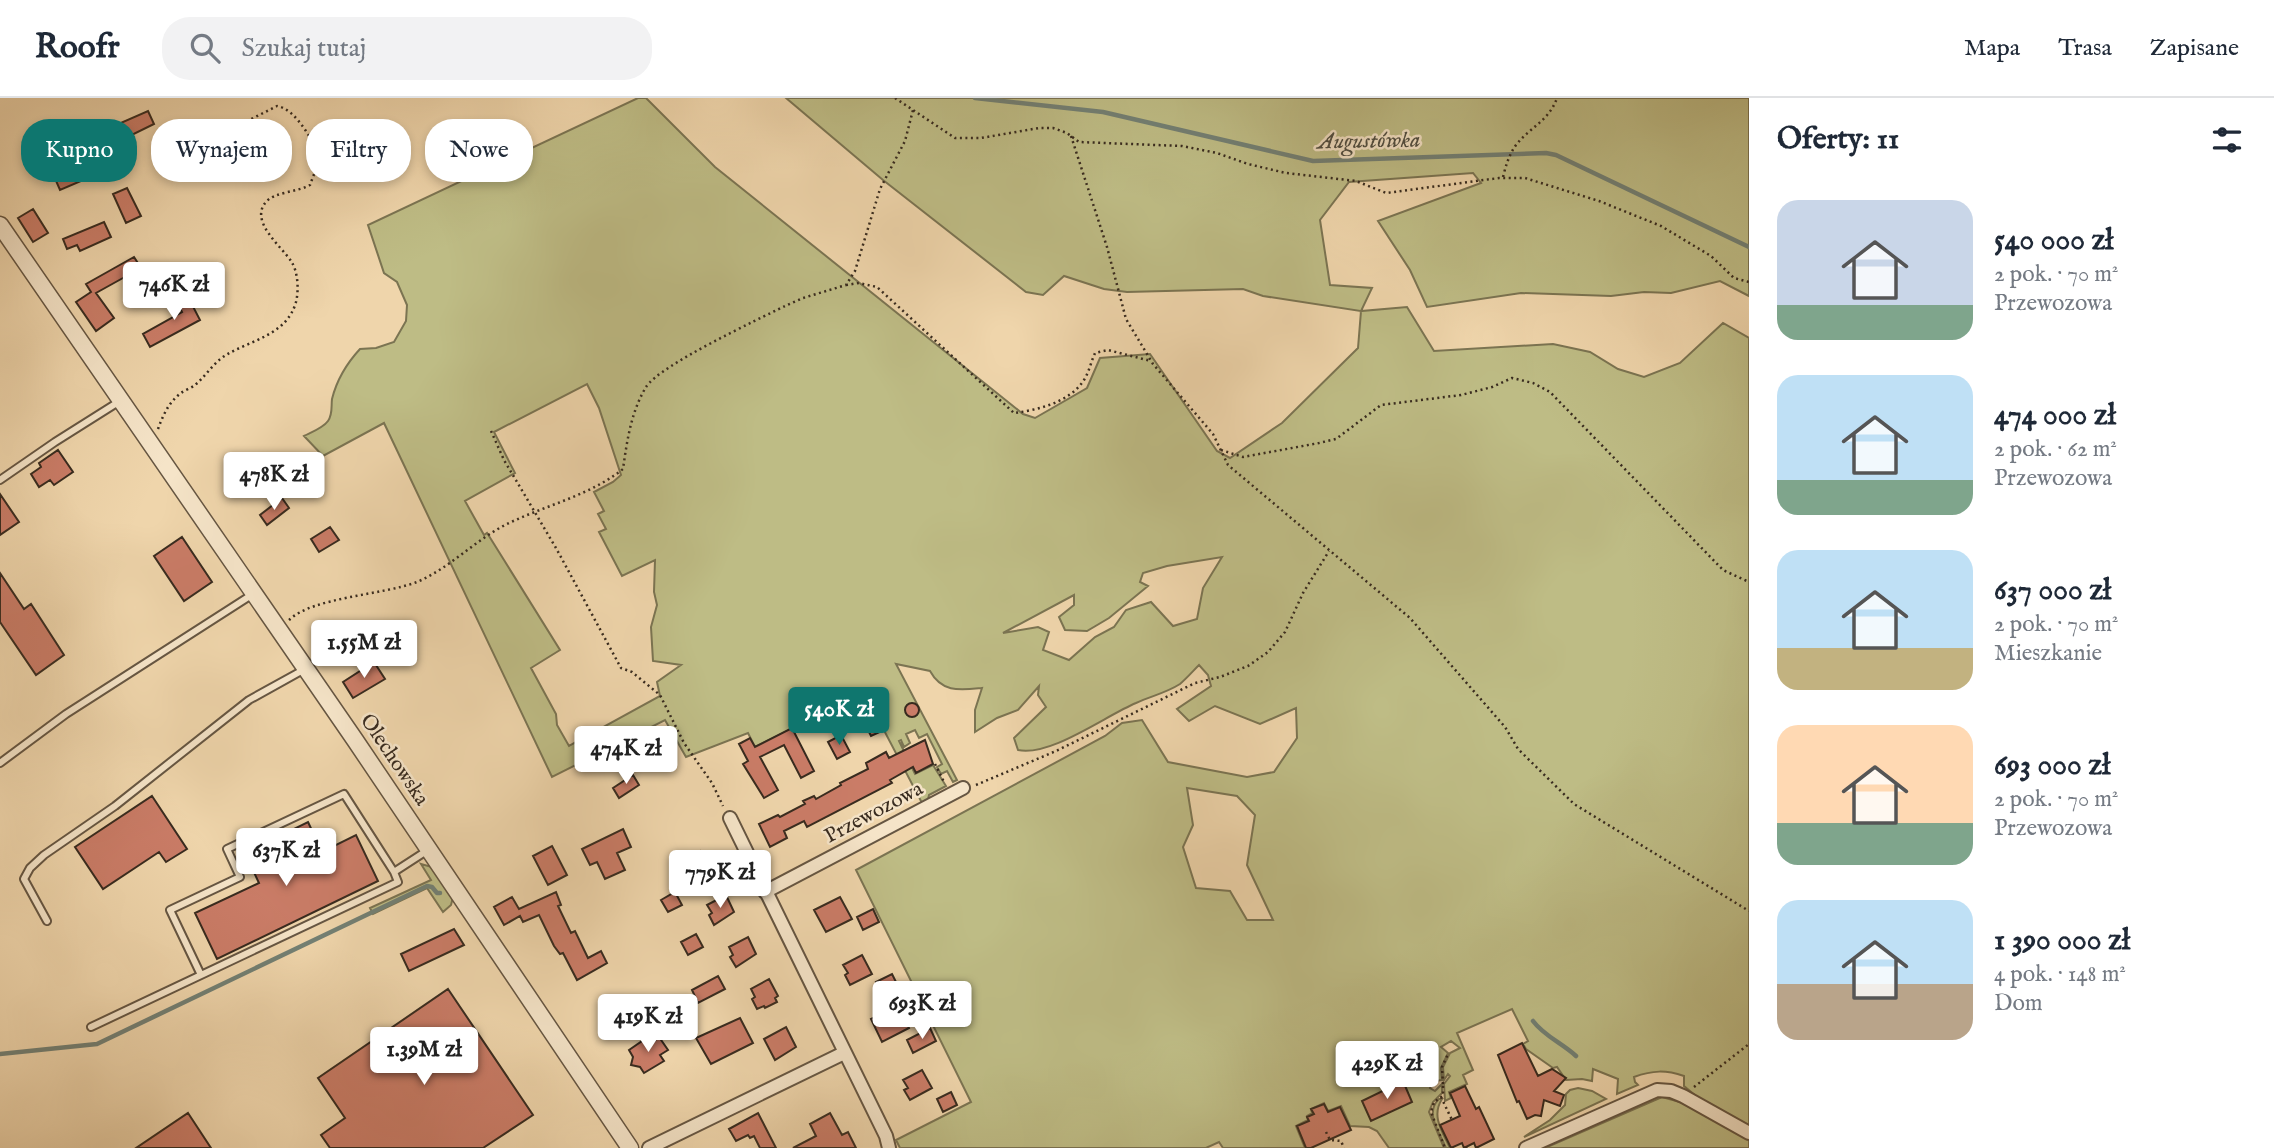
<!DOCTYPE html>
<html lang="pl">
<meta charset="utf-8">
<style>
:root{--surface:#fff;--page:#f2f2f3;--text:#1f2937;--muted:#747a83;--line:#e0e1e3;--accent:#0f766e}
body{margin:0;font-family:"IM FELL English",serif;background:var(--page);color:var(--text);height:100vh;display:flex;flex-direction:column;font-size:26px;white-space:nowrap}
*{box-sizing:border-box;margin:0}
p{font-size:23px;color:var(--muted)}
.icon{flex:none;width:38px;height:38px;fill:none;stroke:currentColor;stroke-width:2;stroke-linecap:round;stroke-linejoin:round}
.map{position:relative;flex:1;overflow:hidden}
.drawer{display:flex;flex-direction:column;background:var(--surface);width:525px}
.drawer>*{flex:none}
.top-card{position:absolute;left:21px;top:21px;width:665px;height:63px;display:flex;gap:14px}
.price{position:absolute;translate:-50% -60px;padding:0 16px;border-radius:7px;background:#fff;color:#222;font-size:23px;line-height:46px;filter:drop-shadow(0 2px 4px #0008)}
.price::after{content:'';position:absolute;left:50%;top:42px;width:21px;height:16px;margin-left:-10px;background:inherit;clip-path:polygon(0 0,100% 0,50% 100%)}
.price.active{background:var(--accent);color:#fff}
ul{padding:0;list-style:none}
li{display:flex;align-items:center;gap:21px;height:175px;padding:0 28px}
li span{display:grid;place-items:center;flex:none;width:196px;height:140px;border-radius:21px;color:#555}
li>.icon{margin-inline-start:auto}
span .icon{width:84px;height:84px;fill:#fffc;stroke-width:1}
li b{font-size:30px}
h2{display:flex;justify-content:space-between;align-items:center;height:84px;padding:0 28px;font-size:30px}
.pill{padding:0 24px;border-radius:28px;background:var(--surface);box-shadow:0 4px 10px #0003;font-size:24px;line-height:63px}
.pill.active{background:var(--accent);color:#fff}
header{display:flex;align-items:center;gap:42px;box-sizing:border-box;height:98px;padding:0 35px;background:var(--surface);border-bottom:2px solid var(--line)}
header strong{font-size:33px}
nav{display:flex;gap:38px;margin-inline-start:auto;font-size:24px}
.search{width:490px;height:63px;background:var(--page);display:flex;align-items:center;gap:18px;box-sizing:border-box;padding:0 24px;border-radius:28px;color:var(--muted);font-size:26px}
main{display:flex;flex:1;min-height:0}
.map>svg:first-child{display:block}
.green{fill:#bebc85;stroke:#7b7452;stroke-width:2;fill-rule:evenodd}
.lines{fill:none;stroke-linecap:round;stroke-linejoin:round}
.stream{stroke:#738074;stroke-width:4.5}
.building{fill:#ca7c67;stroke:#382b1f;stroke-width:2}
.service-casing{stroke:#665642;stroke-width:10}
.minor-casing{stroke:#665642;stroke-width:16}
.tertiary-casing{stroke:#665642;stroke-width:19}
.path{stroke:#382b1f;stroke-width:2.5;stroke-dasharray:2 3.5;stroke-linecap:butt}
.service{stroke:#f5e4c8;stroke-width:6}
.minor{stroke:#f5e4c8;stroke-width:12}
.tertiary{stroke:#f5e4c8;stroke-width:16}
.labels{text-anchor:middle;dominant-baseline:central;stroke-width:5;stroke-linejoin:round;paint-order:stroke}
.street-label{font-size:21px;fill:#382b1f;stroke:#f5e4c8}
.water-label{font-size:23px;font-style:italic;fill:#504e42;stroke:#f5e4c8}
</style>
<header>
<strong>Roofr</strong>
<div class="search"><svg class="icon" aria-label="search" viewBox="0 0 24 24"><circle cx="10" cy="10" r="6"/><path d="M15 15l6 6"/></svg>Szukaj tutaj</div>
<nav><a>Mapa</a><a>Trasa</a><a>Zapisane</a></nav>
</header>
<main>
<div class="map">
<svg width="1749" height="1050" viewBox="0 0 1749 1050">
<rect width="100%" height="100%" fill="#efd5ab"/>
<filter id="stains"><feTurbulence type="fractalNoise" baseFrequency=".00286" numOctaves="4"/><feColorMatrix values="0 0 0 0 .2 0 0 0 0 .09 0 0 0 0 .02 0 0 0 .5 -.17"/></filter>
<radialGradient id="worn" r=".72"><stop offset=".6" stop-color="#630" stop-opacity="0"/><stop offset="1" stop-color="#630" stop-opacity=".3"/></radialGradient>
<path class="green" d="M 638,0 L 646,0 L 715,69 L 1023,316 L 1035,320 L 1087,290 L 1100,260 L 1150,256 L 1217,353 L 1230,360 L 1282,325 L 1358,250 L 1361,213 L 1263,198 L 1243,191 L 1127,194 L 1104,191 L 1064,178 L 1043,197 L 1026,194 L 883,82 L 786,0 L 1749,0 L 1749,198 L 1720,183 L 1671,195 L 1644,194 L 1611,198 L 1521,195 L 1427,209 L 1410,172 L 1378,123 L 1481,85 L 1473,75 L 1349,84 L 1320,122 L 1330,187 L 1372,190 L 1361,213 L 1407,209 L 1434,253 L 1553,246 L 1590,254 L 1618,271 L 1644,279 L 1680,265 L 1723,225 L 1749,240 L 1749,1031 L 1702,1003 L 1684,988 L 1684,978 C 1666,972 1653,972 1634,979 L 1635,984 L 1638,987 L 1617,996 L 1618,981 L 1593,971 L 1592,983 L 1582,981 L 1566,982 L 1557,969 L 1553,970 L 1526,951 L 1523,946 L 1528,943 L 1512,911 L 1457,935 L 1473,972 L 1463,977 L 1467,986 L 1449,994 L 1451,1000 L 1445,1003 L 1444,986 L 1450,978 L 1448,976 L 1444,982 L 1443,969 L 1450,955 L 1460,950 L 1451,943 L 1441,949 L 1448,955 L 1441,970 L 1442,982 L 1433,983 L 1430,990 L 1435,993 L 1442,986 L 1442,995 L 1433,1004 L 1429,1014 L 1444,1050 L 1389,1050 L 1377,1033 L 1369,1029 L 1350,1028 L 1341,1008 L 1328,1013 L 1324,1005 L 1311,1011 L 1312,1015 L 1307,1018 L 1308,1022 L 1296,1028 L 1305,1050 L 1223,1050 L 1219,1044 L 1206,1050 L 900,1050 L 896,1042 L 971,1004 L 856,772 L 1105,638 L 1122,625 L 1142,622 L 1168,664 L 1247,679 L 1274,674 L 1297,640 L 1296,610 L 1260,626 L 1215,608 L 1189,623 L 1177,611 L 1211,588 L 1208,577 L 1199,567 C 1193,573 1187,580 1180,586 C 1166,595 1151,598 1136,605 C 1105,618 1050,659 1018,652 L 1014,640 L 1046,609 L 1038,597 L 1039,588 L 1018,612 L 997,620 L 975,634 L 975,612 L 982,590 C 960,592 942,595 930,573 L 896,566 L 957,682 L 953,684 L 947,673 L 941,676 L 937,669 L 942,666 L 927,636 L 919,640 L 915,632 L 906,636 L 910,645 L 904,649 L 901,642 L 899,643 L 915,676 L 933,667 L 946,688 L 929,697 L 928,702 L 922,705 L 864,594 L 755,649 L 748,635 L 686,659 L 665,622 L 552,679 L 384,325 L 323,358 L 304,338 C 312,334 323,330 328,323 C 333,316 331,308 332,301 C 337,281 347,265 360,251 L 376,250 L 394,244 L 406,223 L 407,207 L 397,184 L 384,175 L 368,127 ZM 587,286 L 599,310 L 621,377 L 613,384 L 594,394 L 604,413 L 598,416 L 606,431 L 599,434 L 622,478 L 655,462 L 654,494 L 657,507 L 651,529 L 653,563 L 681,567 L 657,584 L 660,598 L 569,648 L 557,627 L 556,616 L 531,570 L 560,552 L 489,438 L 487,435 L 484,437 L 465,403 L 515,375 L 494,334 ZM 1222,459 L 1203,490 L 1197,521 L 1173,528 L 1151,504 L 1126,512 L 1114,529 L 1095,539 L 1069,562 L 1043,552 L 1049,534 L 1038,529 L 1003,535 L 1074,497 L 1074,507 L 1059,519 L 1065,532 L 1087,533 L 1109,520 L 1148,488 L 1140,484 L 1143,475 L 1167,468 ZM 1187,690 L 1237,698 L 1255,717 L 1247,767 L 1273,822 L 1247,822 L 1230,793 L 1196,790 L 1183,749 L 1193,727 Z
M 421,766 L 432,769 L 453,799 L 451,807 L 443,814 L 427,790 L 373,816 L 370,810 L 431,782 Z
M 1578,990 L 1592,993 L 1606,1001 L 1524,1039 L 1550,1022 L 1565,1007 L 1566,996 L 1570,992 Z
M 1662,999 L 1680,1004 L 1749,1039 L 1749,1050 L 1545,1050 Z
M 1439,1001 L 1442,1001 C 1431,1018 1442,1033 1450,1050 L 1446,1050 C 1440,1035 1424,1015 1439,1001 Z"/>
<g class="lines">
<path class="stream" d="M 975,0 L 1103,14 L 1313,63 L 1546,55 L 1556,57 L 1749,149
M 1533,923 C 1544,938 1562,945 1576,958
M 0,956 L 97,946 L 427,788 L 432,789 L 437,795 L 440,795"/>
</g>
<path class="building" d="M 148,13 L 154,26 L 105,50 L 106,53 L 92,60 L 84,41 Z
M 67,57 L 69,62 L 77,59 L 84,75 L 79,78 L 81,83 L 60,92 L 54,78 L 50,80 L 45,67 Z
M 127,90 L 141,118 L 126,125 L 113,96 Z
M 33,111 L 48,135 L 33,144 L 18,120 Z
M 104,124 L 111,139 L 80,153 L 77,147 L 67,151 L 63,141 Z
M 134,159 L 141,170 L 96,195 L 114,220 L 96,233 L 76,204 L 91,194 L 86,186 Z
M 185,193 L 200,222 L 150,249 L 143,236 L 182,214 L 174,198 Z
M 58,352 L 73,374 L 54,387 L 50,382 L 39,389 L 31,376 L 41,369 L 39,365 Z
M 0,396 L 19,424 L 0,437 Z
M 282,400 L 289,410 L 267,427 L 260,417 Z
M 330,429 L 339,442 L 319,454 L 311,441 Z
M 182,439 L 212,484 L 184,503 L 154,458 Z
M 0,475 L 24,511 L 31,506 L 64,557 L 36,577 L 0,524 Z
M 374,564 L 385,581 L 353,600 L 343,584 Z
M905 612a7 7 0 1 1 14 0a7 7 0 1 1-14 0Z
M 877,618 L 884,632 L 871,638 L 864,624 Z
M 792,630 L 814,673 L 801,680 L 784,647 L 760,659 L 778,692 L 764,700 L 743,666 L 748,663 L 739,646 L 750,640 L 755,649 Z
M 841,637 L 850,654 L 837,661 L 828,644 Z
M 925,642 L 933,666 L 916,675 L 913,669 L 890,682 L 892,685 L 807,729 L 804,723 L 784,733 L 787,740 L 770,749 L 759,726 L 778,717 L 780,719 L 805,706 L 803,703 L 814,698 L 816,701 L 841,687 L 840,685 L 868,671 L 866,665 L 886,654 L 889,660 Z
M 633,677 L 639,687 L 619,700 L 613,690 Z
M 152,698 L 187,751 L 166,764 L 159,754 L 103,791 L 75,749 Z
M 308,724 L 322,754 L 356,737 L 378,783 L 217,861 L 195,815 L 259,785 L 245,755 Z
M 623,731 L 631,749 L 617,755 L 625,772 L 605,781 L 597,764 L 590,767 L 582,751 Z
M 552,748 L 567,777 L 548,787 L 533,758 Z
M 700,753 L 711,775 L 686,788 L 674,766 Z
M 556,794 L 561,807 L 558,808 L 571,835 L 575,833 L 588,860 L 601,853 L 607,865 L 577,882 L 563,855 L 560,856 L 554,848 L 539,817 L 523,824 L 520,818 L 504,827 L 494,809 L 512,799 L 519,811 Z
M 675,794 L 682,807 L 668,814 L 661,802 Z
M 726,797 L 734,814 L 714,827 L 709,817 L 712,815 L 707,807 Z
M 840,799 L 852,821 L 826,834 L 814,812 Z
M 873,811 L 879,824 L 863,832 L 857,819 Z
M 454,831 L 464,847 L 409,873 L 401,856 Z
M 696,836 L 703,849 L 688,857 L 681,844 Z
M 748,839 L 756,856 L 736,869 L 730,859 L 733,857 L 729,849 Z
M 862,857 L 872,876 L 850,887 L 845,877 L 848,875 L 843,867 Z
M 892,876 L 898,888 L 883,896 L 876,884 Z
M 718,878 L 725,891 L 698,905 L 692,892 Z
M 769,881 L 778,898 L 775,900 L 777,904 L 765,910 L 764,908 L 757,911 L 752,901 L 755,899 L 751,891 Z
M 448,891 L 533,1017 L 483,1050 L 330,1050 L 321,1037 L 345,1020 L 318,980 Z
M 897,908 L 909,930 L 882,944 L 871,921 Z
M 740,920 L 753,945 L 711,966 L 696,940 Z
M 786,929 L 796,949 L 775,962 L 764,941 Z
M 930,930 L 936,943 L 913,955 L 907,942 Z
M 648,939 L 652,945 L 659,939 L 668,952 L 660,957 L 664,963 L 644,975 L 640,969 L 631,967 L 633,959 L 629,952 Z
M 1522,945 L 1538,978 L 1552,971 L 1566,980 L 1554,993 L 1564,997 L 1560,1008 L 1544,1002 L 1541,1018 L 1535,1017 L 1527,1021 L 1519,1003 L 1517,1004 L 1498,957 Z
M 922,972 L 932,990 L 910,1002 L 904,992 L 908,990 L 903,982 Z
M 1403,983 L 1412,1004 L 1371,1023 L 1362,1003 Z
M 1465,988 L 1476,1011 L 1479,1009 L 1494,1041 L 1476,1050 L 1474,1045 L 1464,1050 L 1462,1045 L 1451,1050 L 1440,1027 L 1460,1018 L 1450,995 Z
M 951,994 L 957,1007 L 943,1014 L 937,1001 Z
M 1324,1006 L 1328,1014 L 1340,1009 L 1351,1032 L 1311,1050 L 1306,1050 L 1297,1028 L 1309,1023 L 1307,1019 L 1314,1016 L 1311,1011 Z
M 188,1015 L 211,1050 L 136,1050 Z
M 758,1015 L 776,1050 L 760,1050 L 754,1038 L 750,1040 L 748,1037 L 736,1043 L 729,1031 Z
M 830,1015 L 842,1037 L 848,1034 L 856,1050 L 793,1050 L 816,1038 L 810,1026 Z"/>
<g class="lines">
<defs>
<path id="service" d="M 0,382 L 55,344 L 120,303
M 0,665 L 66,616 L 253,496
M 47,823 L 24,781 L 30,770 L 44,757 L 115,708 L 249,602 L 305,571
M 201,877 L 170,812 L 240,779 L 227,751 L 344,696 L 394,774
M 91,929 L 398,784 L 394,774 L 428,752"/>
<path id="minor" d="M 730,720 L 886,1038 L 889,1050
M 765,794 L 963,690
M 649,1050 L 844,955
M 1526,1050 L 1657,992 L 1671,993 L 1683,998 L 1749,1035"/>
<path id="tertiary" d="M 0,127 L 355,642 L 630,1050"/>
</defs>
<use href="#service" class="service-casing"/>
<use href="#minor" class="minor-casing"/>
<use href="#tertiary" class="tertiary-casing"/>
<path class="path" d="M 895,0 L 955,40 L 981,40 L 1039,30 L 1053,30 L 1067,35 L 1079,44 L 1182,48 L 1217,55 L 1248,66 L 1286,75 L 1356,83 L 1386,95 L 1499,80 L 1525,80 L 1599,103 L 1661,128 L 1711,158 L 1734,180 L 1749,184
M 1071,38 L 1107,149 L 1126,221 L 1153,266 L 1213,336 L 1228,367 L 1410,520 L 1505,629 L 1518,651 L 1574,706 L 1749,813
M 1503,79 C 1506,67 1509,57 1516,47 C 1530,29 1549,23 1557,0
M 846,187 L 859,185 L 877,189 L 1014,315 C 1038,312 1070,304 1084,282 C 1089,274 1091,264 1095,255 L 1108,252 L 1151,263
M 158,331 C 163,317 169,304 181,295 C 185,292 191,290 195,287 C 206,278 213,265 226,257 C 251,242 287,237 296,204 C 299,192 298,173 291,163 C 281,148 249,123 266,104 C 274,94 298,94 310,87 L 320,60 C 313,43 296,11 277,8 L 200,47 L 182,46
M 491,333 L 504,362 L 556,450 L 621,570 L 632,574 L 660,597 L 684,645 L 712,685 L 723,708
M 1221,352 L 1243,359 L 1319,345 L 1336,341 L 1381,307 L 1461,297 L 1492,289 L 1512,280 L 1533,285 L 1550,294 L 1723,472 L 1749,484
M 289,522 C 313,499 383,497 417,484 C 450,470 475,442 507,426 C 546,407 589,398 623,371 C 627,343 631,314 646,289 C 660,267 757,222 785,208 L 803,200 L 846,187 L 855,173 L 880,91 L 905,43 L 913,12
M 935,666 L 944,684
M 976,687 L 1056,653 L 1195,585 L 1220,579 L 1248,568 L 1268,554 L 1285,534 L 1303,495 L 1329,453
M 1443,986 L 1442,969 L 1448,956
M 1443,988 L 1443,998 L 1434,1004 L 1431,1014 L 1445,1050
M 1694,989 L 1749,946
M 1441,999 L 1452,1022
M 1326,1034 L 1330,1042 L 1341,1043 L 1344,1050
M 1466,1049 L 1467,1050"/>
<use href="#service" class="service"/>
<use href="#minor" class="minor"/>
<use href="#tertiary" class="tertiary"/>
</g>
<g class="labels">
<g class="street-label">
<text transform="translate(394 662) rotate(56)">Olechowska</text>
<text transform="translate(874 715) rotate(-28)">Przewozowa</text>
</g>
<g class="water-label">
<text transform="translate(1369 43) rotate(-1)">Augustówka</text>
</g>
</g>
<rect width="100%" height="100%" filter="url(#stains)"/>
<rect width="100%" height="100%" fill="url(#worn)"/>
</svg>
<b class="price" style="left:174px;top:224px">746K zł</b>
<b class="price" style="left:274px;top:414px">478K zł</b>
<b class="price" style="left:364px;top:582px">1.55M zł</b>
<b class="price active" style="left:839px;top:649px">540K zł</b>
<b class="price" style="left:626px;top:688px">474K zł</b>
<b class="price" style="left:286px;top:790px">637K zł</b>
<b class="price" style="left:720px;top:812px">779K zł</b>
<b class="price" style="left:922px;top:943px">693K zł</b>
<b class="price" style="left:648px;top:956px">419K zł</b>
<b class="price" style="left:424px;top:989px">1.39M zł</b>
<b class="price" style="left:1387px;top:1003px">429K zł</b>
<div class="top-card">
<a class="pill active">Kupno</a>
<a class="pill">Wynajem</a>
<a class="pill">Filtry</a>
<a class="pill">Nowe</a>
</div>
</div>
<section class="drawer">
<h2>Oferty: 11<svg class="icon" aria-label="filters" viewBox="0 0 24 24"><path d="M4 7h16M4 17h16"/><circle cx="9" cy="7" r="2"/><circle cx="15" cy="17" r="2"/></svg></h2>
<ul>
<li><span style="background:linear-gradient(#c9d6e8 75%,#7fa58c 0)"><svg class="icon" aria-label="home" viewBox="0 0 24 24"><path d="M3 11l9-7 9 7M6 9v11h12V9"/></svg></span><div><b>540 000 zł</b><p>2 pok. · 70 m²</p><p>Przewozowa</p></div></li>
<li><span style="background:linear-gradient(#bfe0f5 75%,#7fa58c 0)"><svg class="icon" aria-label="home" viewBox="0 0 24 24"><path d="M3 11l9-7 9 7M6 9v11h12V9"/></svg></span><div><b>474 000 zł</b><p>2 pok. · 62 m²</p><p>Przewozowa</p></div></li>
<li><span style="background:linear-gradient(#bfe0f5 70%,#c2b280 0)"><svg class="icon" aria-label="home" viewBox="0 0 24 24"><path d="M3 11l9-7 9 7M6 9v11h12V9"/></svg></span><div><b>637 000 zł</b><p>2 pok. · 70 m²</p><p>Mieszkanie</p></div></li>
<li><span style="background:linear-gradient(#ffd9b3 70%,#7fa58c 0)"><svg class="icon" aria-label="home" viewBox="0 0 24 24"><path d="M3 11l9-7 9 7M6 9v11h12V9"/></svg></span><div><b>693 000 zł</b><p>2 pok. · 70 m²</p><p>Przewozowa</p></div></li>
<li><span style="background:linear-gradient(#bfe0f5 60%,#b9a48a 0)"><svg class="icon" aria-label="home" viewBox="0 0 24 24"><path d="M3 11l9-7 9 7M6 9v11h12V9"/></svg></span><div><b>1 390 000 zł</b><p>4 pok. · 148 m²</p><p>Dom</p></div></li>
</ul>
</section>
</main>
